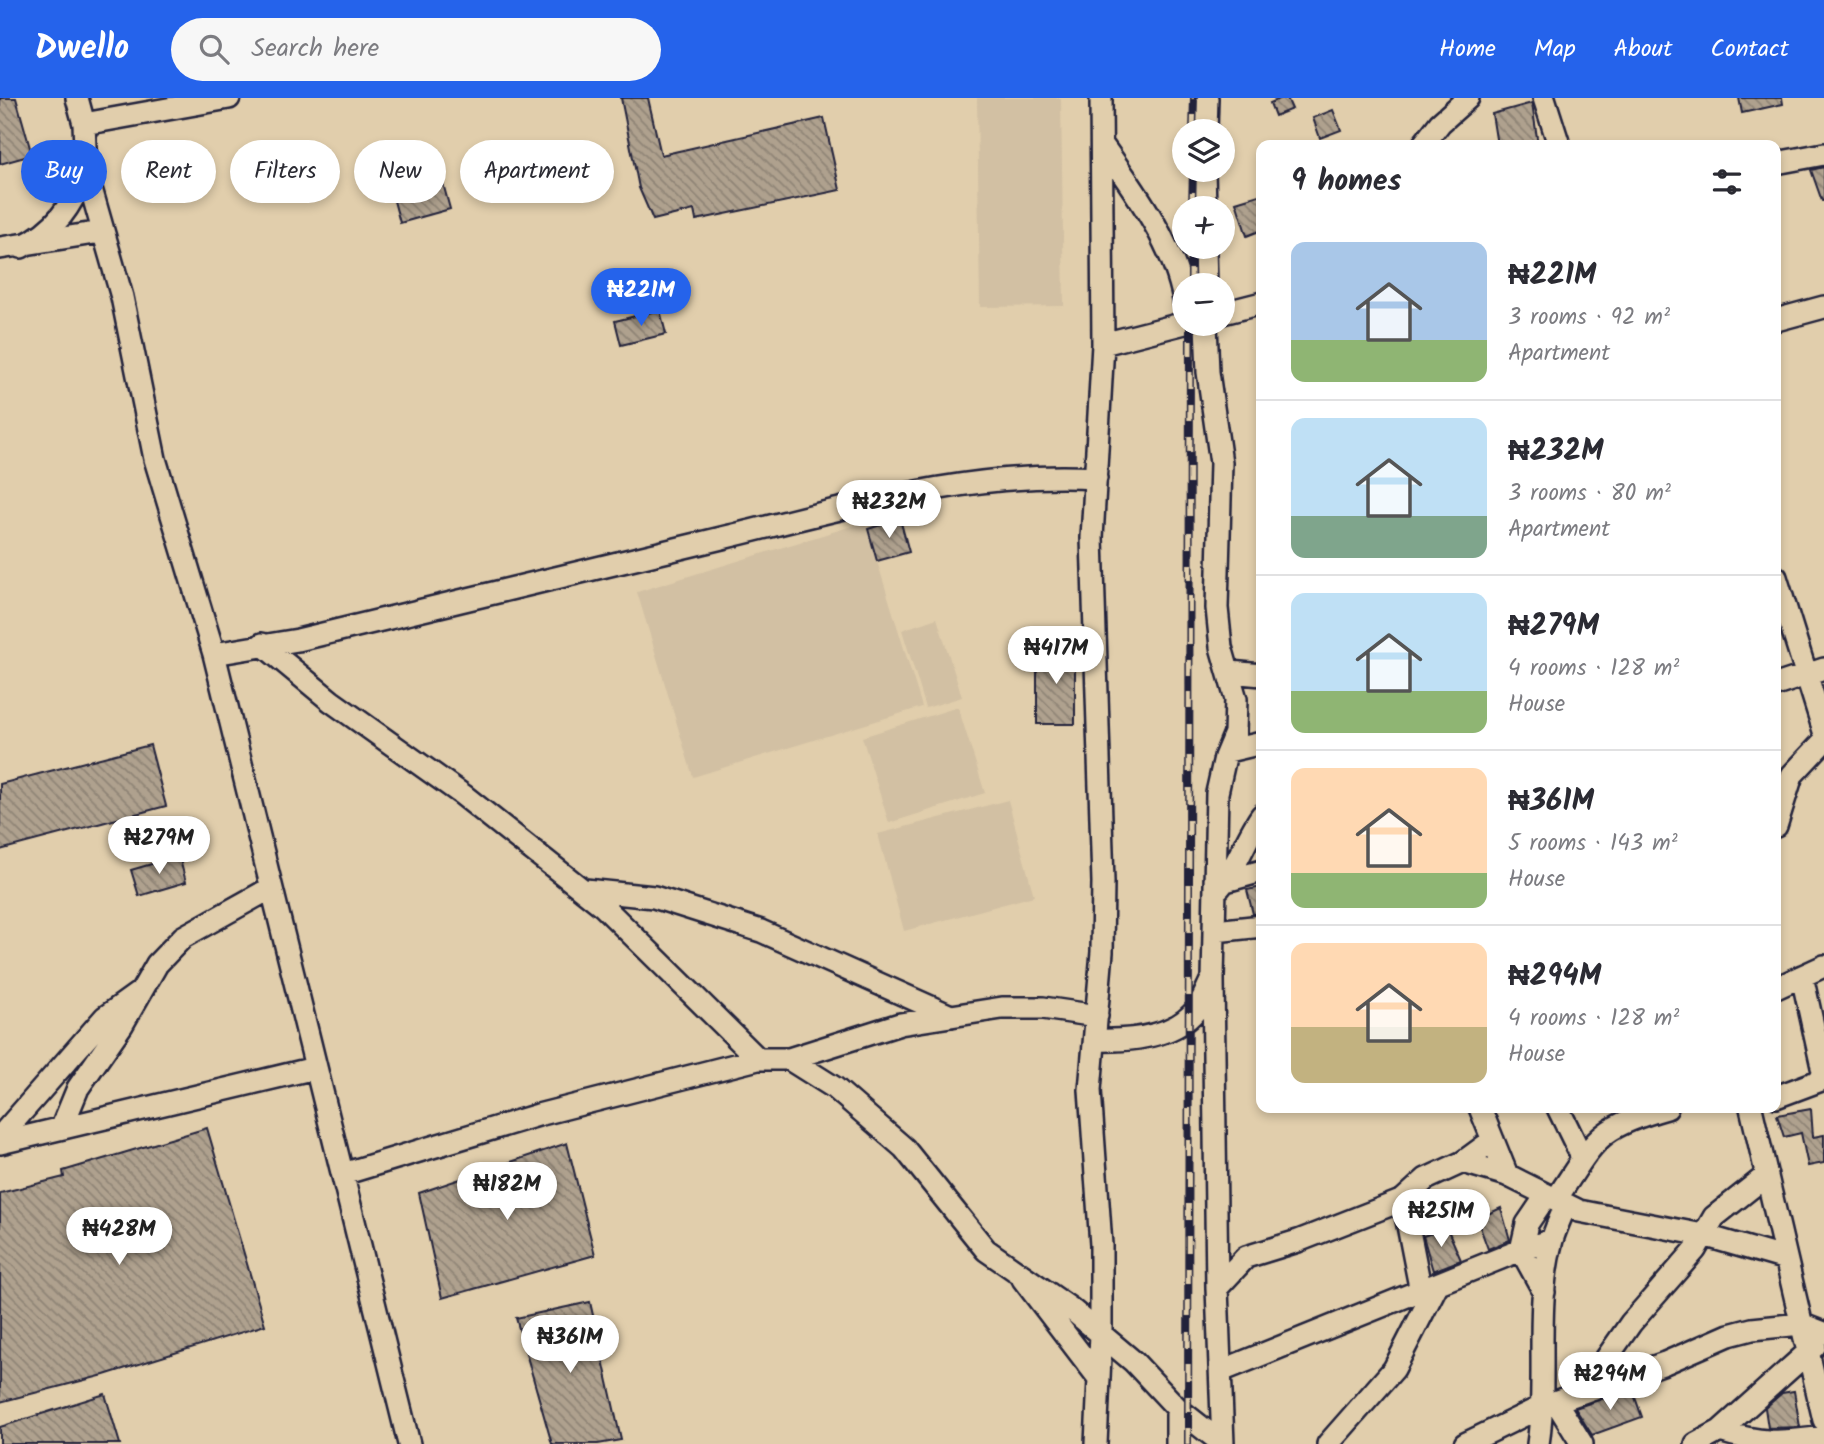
<!DOCTYPE html>
<meta charset="utf-8">
<style>
:root{--surface:#fff;--page:#f7f7f7;--text:#2b2b33;--muted:#7c7c81;--line:#e1e1e2;--accent:#2563eb}
body{margin:0;font-family:Kalam,sans-serif;background:var(--page);color:var(--text);height:100vh;display:flex;flex-direction:column;font-size:26px;white-space:nowrap}
*{box-sizing:border-box;margin:0}
p{font-size:23px;color:var(--muted)}
.icon{flex:none;width:38px;height:38px;fill:none;stroke:currentColor;stroke-width:2;stroke-linecap:round;stroke-linejoin:round}
.map{position:relative;flex:1;overflow:hidden}
.sheet{position:absolute;left:1256px;top:42px;width:525px;height:973px;display:flex;flex-direction:column;background:var(--surface);border-radius:14px;box-shadow:0 4px 10px #0003}
.sheet>*{flex:none}
.guide{position:absolute;left:21px;top:42px;width:665px;height:63px;display:flex;gap:14px}
.fabs{position:absolute;left:1172px;top:21px;display:grid;gap:14px}
.fabs a{display:grid;place-items:center;width:63px;height:63px;border-radius:50%;background:var(--surface);box-shadow:0 4px 10px #0003;font-size:35px}
.price{position:absolute;translate:-50% -60px;padding:0 16px;border-radius:24px;background:#fff;color:#222;font-size:23px;line-height:46px;filter:drop-shadow(0 2px 4px #0008)}
.price::after{content:'';position:absolute;left:50%;top:42px;width:21px;height:16px;margin-left:-10px;background:inherit;clip-path:polygon(0 0,100% 0,50% 100%)}
.price.on{background:var(--accent);color:#fff}
ul{padding:0;list-style:none}
li{display:flex;align-items:center;gap:21px;height:175px;padding:0 35px}
li+li{border-top:2px solid var(--line)}
li span{display:grid;place-items:center;flex:none;width:196px;height:140px;border-radius:14px;color:#555}
li>.icon{margin-inline-start:auto}
span .icon{width:84px;height:84px;fill:#fffc;stroke-width:1}
li b{font-size:30px}
h2{display:flex;justify-content:space-between;align-items:center;height:84px;padding:0 35px;font-size:30px}
.chip{padding:0 24px;border-radius:32px;background:var(--surface);box-shadow:0 4px 10px #0003;font-size:24px;line-height:63px}
.chip.on{background:var(--accent);color:#fff}
header{display:flex;align-items:center;gap:42px;box-sizing:border-box;height:98px;padding:0 35px;background:var(--accent);color:#fff}
header strong{font-size:33px}
nav{display:flex;gap:38px;margin-inline-start:auto;font-size:24px}
.search{width:490px;height:63px;background:var(--page);display:flex;align-items:center;gap:18px;box-sizing:border-box;padding:0 24px;border-radius:38px;color:var(--muted);font-size:26px}
.map>svg:first-child{display:block}
.built{fill:#d2c0a3}
.building{fill:url(#building-back-hatch);stroke:#22223b;stroke-width:2}
.lines{fill:none;stroke-linecap:round;stroke-linejoin:round}
.minor-casing{stroke:#22223b;stroke-width:26}
.minor{stroke:#e1ceac;stroke-width:21}
.rail-casing{stroke:#22223b;stroke-width:8}
.rail{stroke:#e1ceac;stroke-width:5;stroke-dasharray:16;stroke-linecap:butt}
</style>
<header>
<strong>Dwello</strong>
<div class="search"><svg class="icon" aria-label="search" viewBox="0 0 24 24"><circle cx="10" cy="10" r="6"/><path d="M15 15l6 6"/></svg>Search here</div>
<nav><a>Home</a><a>Map</a><a>About</a><a>Contact</a></nav>
</header>
<div class="map">
<svg width="1824" height="1346" viewBox="0 0 1824 1346">
<defs>
<pattern id="building-back-hatch" width="6" height="6" patternUnits="userSpaceOnUse" patternTransform="scale(1.75)"><rect width="6" height="6" fill="#afa18e"/><path d="M-1 5l2 2M0 0l6 6M5-1l2 2" fill="none" stroke="#8e8375"/></pattern>
</defs>
<rect width="100%" height="100%" fill="#e1ceac"/>
<filter id="ink" filterUnits="userSpaceOnUse"><feTurbulence type="fractalNoise" baseFrequency=".0143" numOctaves="2"/><feDisplacementMap in="SourceGraphic" scale="14" xChannelSelector="R" yChannelSelector="G"/><feConvolveMatrix kernelMatrix="1 2 1 2 8 2 1 2 1" color-interpolation-filters="sRGB"/></filter>
<g filter="url(#ink)">
<path class="built" d="M 977,0 L 1061,0 L 1064,208 L 980,209 Z
M 865,424 L 922,609 L 693,679 L 637,494 Z
M 937,520 L 962,599 L 926,610 L 902,532 Z
M 958,609 L 985,695 L 889,725 L 862,639 Z
M 1008,702 L 1034,798 L 904,833 L 878,736 Z"/>
<path class="building" d="M 0,0 L 16,0 L 32,57 L 0,66 Z
M 621,0 L 648,0 L 661,57 L 824,20 L 840,92 L 696,122 L 694,112 L 653,122 L 639,90 Z
M 1282,0 L 1287,0 L 1292,11 L 1275,18 L 1270,5 Z
M 1739,0 L 1782,0 L 1783,6 L 1742,15 Z
M 1532,5 L 1538,47 L 1497,47 L 1492,16 Z
M 1333,12 L 1341,32 L 1320,40 L 1313,20 Z
M 433,49 L 450,111 L 400,125 L 383,62 Z
M 1824,69 L 1824,103 L 1822,103 L 1811,72 Z
M 1262,96 L 1262,132 L 1247,138 L 1236,104 Z
M 660,212 L 666,236 L 621,247 L 615,223 Z
M 900,421 L 909,454 L 877,463 L 868,431 Z
M 1075,549 L 1075,626 L 1037,626 L 1037,550 Z
M 150,647 L 166,708 L 0,752 L 0,686 Z
M 179,758 L 186,784 L 139,798 L 131,772 Z
M 1262,789 L 1262,815 L 1253,816 L 1247,792 Z
M 1811,1011 L 1813,1039 L 1824,1037 L 1824,1065 L 1808,1068 L 1801,1035 L 1784,1039 L 1777,1017 Z
M 207,1030 L 265,1227 L 104,1277 L 0,1304 L 0,1095 L 64,1079 L 63,1073 Z
M 567,1045 L 595,1157 L 442,1200 L 419,1095 Z
M 1501,1110 L 1510,1142 L 1488,1151 L 1477,1121 Z
M 1447,1130 L 1461,1162 L 1433,1173 L 1423,1138 Z
M 590,1204 L 621,1342 L 598,1346 L 552,1346 L 516,1220 Z
M 1632,1291 L 1642,1319 L 1592,1337 L 1575,1310 Z
M 1794,1293 L 1800,1329 L 1768,1330 L 1765,1310 L 1782,1295 Z
M 105,1296 L 120,1346 L 0,1346 L 0,1329 Z"/>
<g class="lines">
<defs>
<path id="minor" d="M 77,0 L 84,26 L 86,73 L 122,199 L 155,361 L 214,556 L 409,1346
M 1544,0 L 1559,47
M 84,26 L 229,0
M 1206,33 L 1207,0
M 1423,47 L 1440,25 L 1468,0
M 1103,48 C 1136,94 1178,152 1185,209
M 1776,65 L 1824,56
M 1204,72 L 1205,110
M 21,149 C 57,131 71,109 86,73
M 1205,149 L 1206,187
M 0,150 L 101,134
M 1223,215 L 1262,205
M 1776,222 L 1824,209
M 1206,226 L 1208,274 L 1221,365 L 1217,510 L 1221,549 L 1236,601 L 1235,635 L 1225,659 L 1217,695 L 1213,881 L 1217,1190 L 1223,1346
M 1103,246 L 1185,225
M 1776,479 L 1824,633
M 262,546 L 331,603 L 463,697 L 603,808 L 758,961
M 214,556 L 298,542 C 441,508 583,473 726,439 C 846,410 970,372 1096,380
M 1230,574 L 1262,577
M 1776,587 L 1824,571
M 1228,653 L 1262,645
M 1776,728 L 1792,677 L 1824,643
M 1226,783 L 1262,773
M 585,792 L 654,799 L 761,833 L 951,918
M 1216,793 C 1235,775 1245,740 1262,717
M 1215,833 L 1262,828
M 1802,878 L 1824,978
M 1776,890 L 1824,868
M 1095,942 C 1128,943 1177,940 1198,909 C 1203,901 1207,891 1211,883
M 789,961 L 835,990 L 904,1050 L 986,1152 L 1071,1211 L 1134,1264 L 1177,1310 L 1223,1346
M 1776,999 L 1824,981
M 1480,1010 L 1507,1077
M 1558,1010 L 1582,1059
M 1751,1010 L 1824,1322
M 62,1029 L 78,990 L 122,927 L 157,866 L 183,839 L 271,790
M 0,1039 L 105,919 L 137,896
M 0,1045 L 315,970
M 1463,1064 L 1507,1077 L 1579,1113 L 1703,1137 L 1786,1161
M 343,1076 L 538,1017 L 758,961 L 789,961 L 900,926 L 1002,910 L 1043,910 L 1097,918
M 1556,1101 C 1596,1042 1595,1030 1667,1010
M 1403,1102 L 1421,1194
M 1023,1181 L 1098,1279
M 1217,1190 L 1246,1159 L 1298,1143 L 1403,1102 L 1426,1081 L 1463,1064 L 1493,1042
M 1544,1194 L 1521,1152 L 1527,1126 L 1546,1098
M 1221,1273 L 1521,1152 L 1552,1142
M 1583,1294 L 1631,1225 L 1695,1152 L 1714,1119 L 1767,1077
M 1556,1304 L 1582,1346
M 1720,1333 C 1760,1346 1782,1345 1824,1339
M 1096,1346 L 1101,1236 L 1101,1147 L 1090,992 L 1102,854 L 1103,784 L 1092,440 L 1103,246 L 1101,0
M 1177,1346 L 1177,1310
M 1328,1346 L 1394,1271 L 1437,1187
M 1465,1346 L 1543,1308 L 1665,1265 L 1729,1237 L 1752,1231 L 1801,1226 L 1824,1235
M 1538,1346 C 1548,1279 1534,1208 1552,1142 C 1556,1130 1561,1118 1566,1107
M 1696,1346 L 1720,1333 L 1815,1248"/>
</defs>
<use href="#minor" class="minor-casing"/>
<use href="#minor" class="minor"/>
<defs>
<path id="rail" d="M 1193,33 L 1194,0
M 1192,110 L 1193,72
M 1191,187 L 1191,149
M 1188,1346 L 1190,226"/>
</defs>
<use href="#rail" class="rail-casing"/>
<use href="#rail" class="rail"/>
</g>
</g>
</svg>
<div class="fabs">
<a><svg class="icon" aria-label="layers" viewBox="0 0 24 24"><path d="M12 4l9 5-9 5-9-5zM3 14l9 5 9-5"/></svg></a>
<a>+</a>
<a>−</a>
</div>
<b class="price on" style="left:641px;top:230px">₦221M</b>
<b class="price" style="left:889px;top:442px">₦232M</b>
<b class="price" style="left:1056px;top:588px">₦417M</b>
<b class="price" style="left:159px;top:778px">₦279M</b>
<b class="price" style="left:507px;top:1124px">₦182M</b>
<b class="price" style="left:1441px;top:1151px">₦251M</b>
<b class="price" style="left:119px;top:1169px">₦428M</b>
<b class="price" style="left:570px;top:1277px">₦361M</b>
<b class="price" style="left:1610px;top:1314px">₦294M</b>
<div class="guide">
<a class="chip on">Buy</a>
<a class="chip">Rent</a>
<a class="chip">Filters</a>
<a class="chip">New</a>
<a class="chip">Apartment</a>
</div>
<section class="sheet">
<h2>9 homes<svg class="icon" aria-label="filters" viewBox="0 0 24 24"><path d="M4 7h16M4 17h16"/><circle cx="9" cy="7" r="2"/><circle cx="15" cy="17" r="2"/></svg></h2>
<ul>
<li><span style="background:linear-gradient(#a9c7e8 70%,#8fb573 0)"><svg class="icon" aria-label="home" viewBox="0 0 24 24"><path d="M3 11l9-7 9 7M6 9v11h12V9"/></svg></span><div><b>₦221M</b><p>3 rooms · 92 m²</p><p>Apartment</p></div></li>
<li><span style="background:linear-gradient(#bfe0f5 70%,#7fa58c 0)"><svg class="icon" aria-label="home" viewBox="0 0 24 24"><path d="M3 11l9-7 9 7M6 9v11h12V9"/></svg></span><div><b>₦232M</b><p>3 rooms · 80 m²</p><p>Apartment</p></div></li>
<li><span style="background:linear-gradient(#bfe0f5 70%,#8fb573 0)"><svg class="icon" aria-label="home" viewBox="0 0 24 24"><path d="M3 11l9-7 9 7M6 9v11h12V9"/></svg></span><div><b>₦279M</b><p>4 rooms · 128 m²</p><p>House</p></div></li>
<li><span style="background:linear-gradient(#ffd9b3 75%,#8fb573 0)"><svg class="icon" aria-label="home" viewBox="0 0 24 24"><path d="M3 11l9-7 9 7M6 9v11h12V9"/></svg></span><div><b>₦361M</b><p>5 rooms · 143 m²</p><p>House</p></div></li>
<li><span style="background:linear-gradient(#ffd9b3 60%,#c2b280 0)"><svg class="icon" aria-label="home" viewBox="0 0 24 24"><path d="M3 11l9-7 9 7M6 9v11h12V9"/></svg></span><div><b>₦294M</b><p>4 rooms · 128 m²</p><p>House</p></div></li>
</ul>
</section>
</div>
